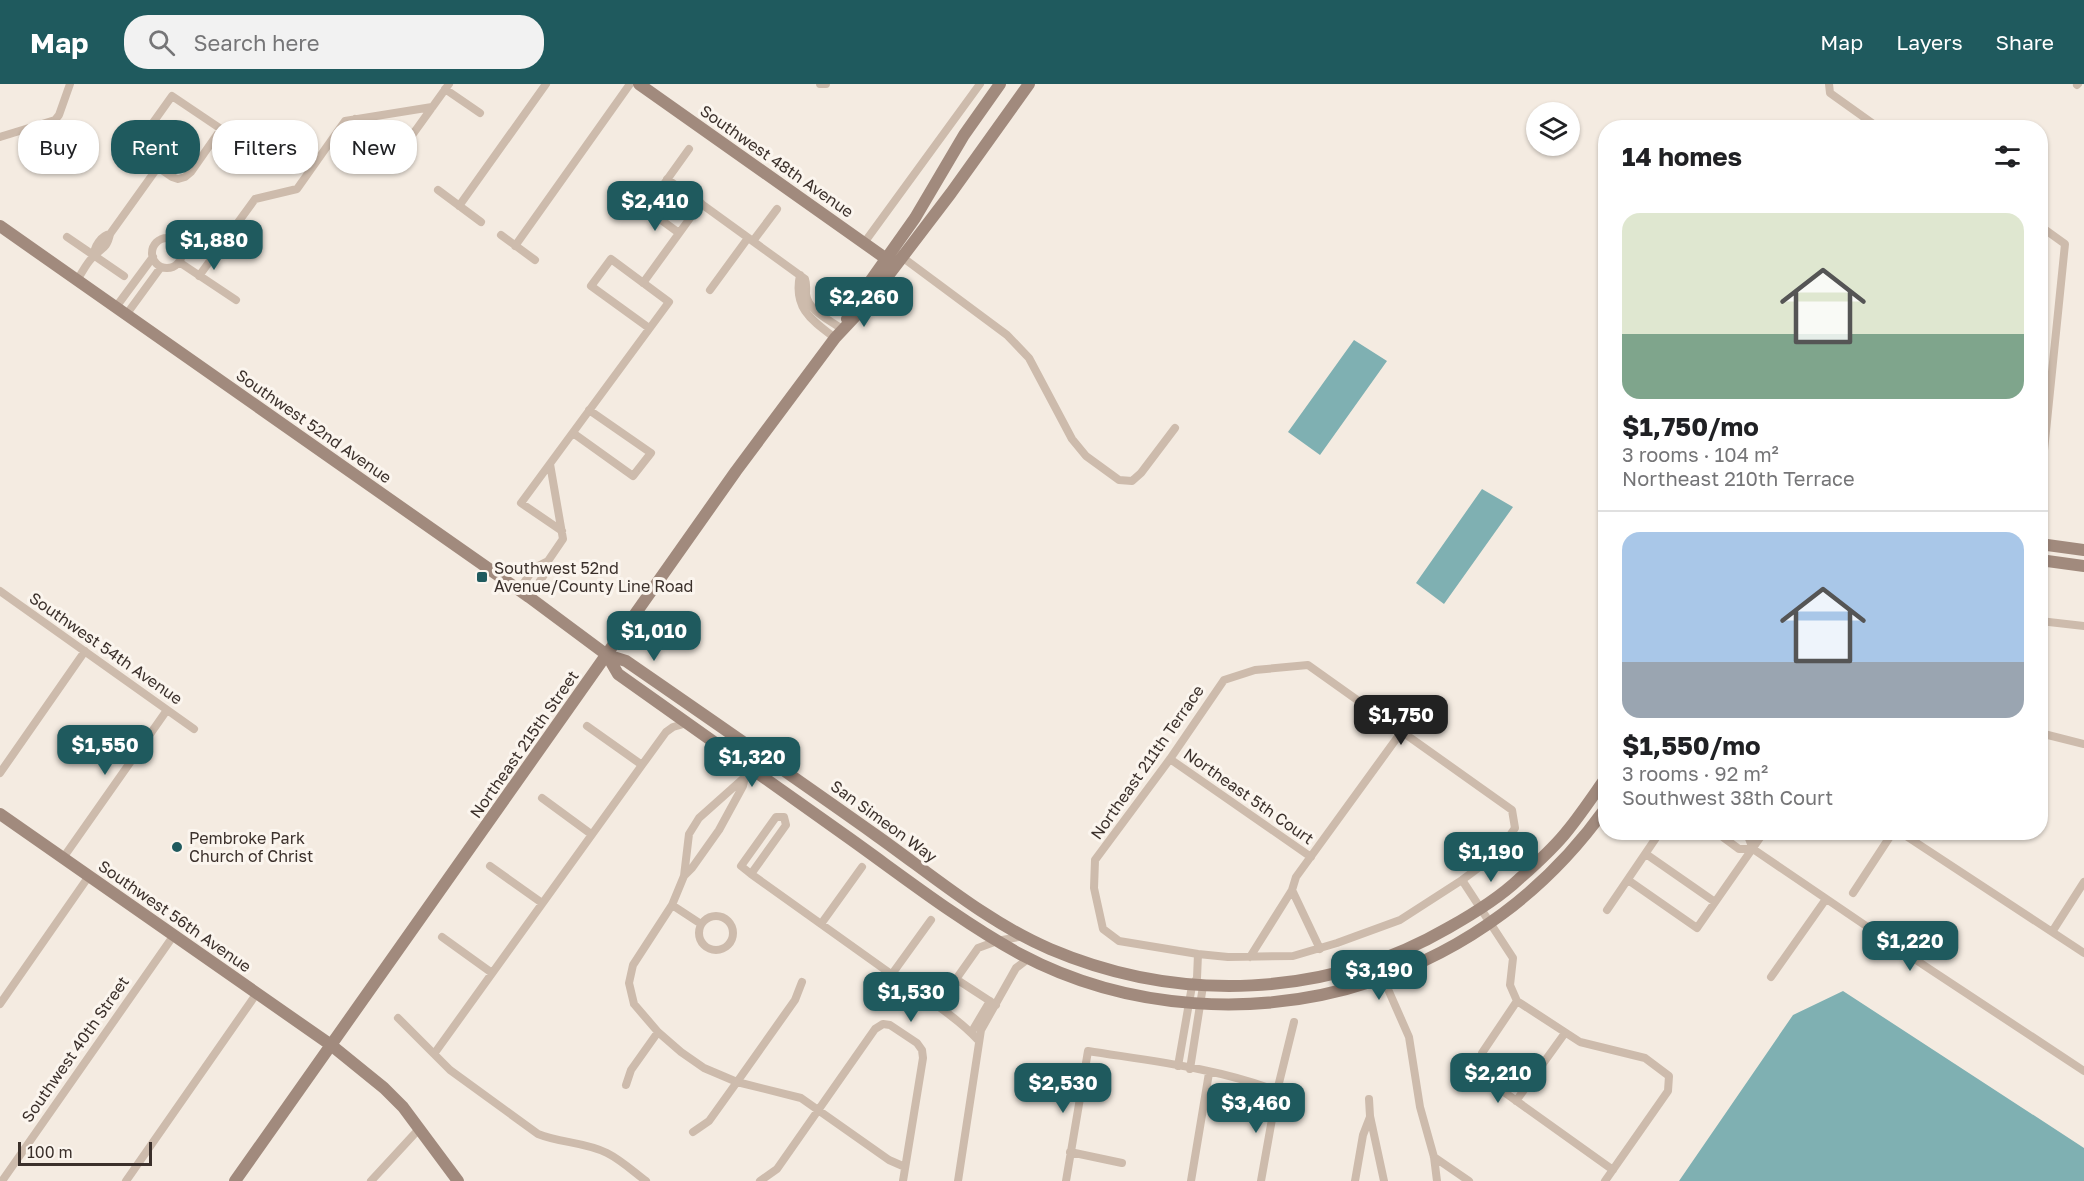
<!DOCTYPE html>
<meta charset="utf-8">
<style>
:root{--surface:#fff;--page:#f2f2f2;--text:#202124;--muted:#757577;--line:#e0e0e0;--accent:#1f5a5e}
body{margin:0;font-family:"Golos Text",sans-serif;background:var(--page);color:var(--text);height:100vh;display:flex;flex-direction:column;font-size:22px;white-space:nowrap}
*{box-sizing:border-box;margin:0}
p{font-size:20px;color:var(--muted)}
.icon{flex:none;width:33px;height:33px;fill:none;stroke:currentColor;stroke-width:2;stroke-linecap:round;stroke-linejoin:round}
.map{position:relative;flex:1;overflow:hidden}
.panel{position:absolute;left:1598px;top:36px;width:450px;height:720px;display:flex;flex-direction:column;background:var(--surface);border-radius:24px;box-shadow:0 2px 4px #0004}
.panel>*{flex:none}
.hud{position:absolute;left:18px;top:36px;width:570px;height:54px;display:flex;gap:12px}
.fabs{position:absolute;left:1526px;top:18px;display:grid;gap:12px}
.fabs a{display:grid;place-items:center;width:54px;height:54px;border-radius:50%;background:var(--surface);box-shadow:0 2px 4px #0004;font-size:30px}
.scale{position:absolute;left:18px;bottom:15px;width:134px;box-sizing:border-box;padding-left:6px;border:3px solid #3b302b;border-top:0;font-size:16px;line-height:21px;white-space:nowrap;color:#3b302b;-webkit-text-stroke:4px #fbf5ee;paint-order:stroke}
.price{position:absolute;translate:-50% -51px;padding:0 14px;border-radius:12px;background:var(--accent);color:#fff;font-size:20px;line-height:39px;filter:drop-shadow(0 2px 3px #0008)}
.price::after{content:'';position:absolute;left:50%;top:36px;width:18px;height:14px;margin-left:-9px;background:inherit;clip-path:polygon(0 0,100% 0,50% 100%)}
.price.on{background:#222;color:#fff}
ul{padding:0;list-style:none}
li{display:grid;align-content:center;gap:12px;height:318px;padding:0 24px}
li+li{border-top:2px solid var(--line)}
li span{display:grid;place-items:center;height:186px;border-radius:18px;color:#555}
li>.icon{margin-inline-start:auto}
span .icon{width:108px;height:108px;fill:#fffc;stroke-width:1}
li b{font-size:26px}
h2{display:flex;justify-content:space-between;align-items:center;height:72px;padding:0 24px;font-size:26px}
.tag{padding:0 21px;border-radius:24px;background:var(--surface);box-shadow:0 2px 4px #0004;font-size:21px;line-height:54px}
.tag.on{background:var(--accent);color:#fff}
header{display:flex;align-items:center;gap:36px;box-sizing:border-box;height:84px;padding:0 30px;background:var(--accent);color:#fff}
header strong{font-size:28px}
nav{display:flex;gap:33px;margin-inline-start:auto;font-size:21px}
.search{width:420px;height:54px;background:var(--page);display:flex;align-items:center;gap:15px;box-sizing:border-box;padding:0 21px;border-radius:24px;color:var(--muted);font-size:22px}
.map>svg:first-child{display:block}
.water{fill:#7fb0b2}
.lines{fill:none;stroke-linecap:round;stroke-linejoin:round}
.street{stroke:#cdbbac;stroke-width:8}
.secondary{stroke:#a18a7d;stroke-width:12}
.poi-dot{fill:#1f5a5e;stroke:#fbf5ee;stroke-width:2}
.labels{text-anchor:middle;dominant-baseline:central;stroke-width:6;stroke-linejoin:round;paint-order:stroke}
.street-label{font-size:16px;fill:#3b302b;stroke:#fbf5ee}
.poi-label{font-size:16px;fill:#3b302b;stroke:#fbf5ee;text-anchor:start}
</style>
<header>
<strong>Map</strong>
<div class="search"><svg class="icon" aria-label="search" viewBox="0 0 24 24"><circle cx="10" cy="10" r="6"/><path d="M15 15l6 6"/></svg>Search here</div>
<nav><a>Map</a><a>Layers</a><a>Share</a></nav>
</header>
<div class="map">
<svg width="2084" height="1097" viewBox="0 0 2084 1097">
<rect width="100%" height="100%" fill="#f4ebe1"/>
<path class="water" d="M 1354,256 L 1387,277 L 1320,371 L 1288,348 Z
M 1482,405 L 1513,423 L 1444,520 L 1416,499 Z
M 1843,907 L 2084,1064 L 2084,1097 L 1679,1097 L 1793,931 Z"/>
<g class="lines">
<path class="street" d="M 820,0 L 826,0
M 1829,0 L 1830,9 L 1879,44
M 2077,1 L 2078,0
M 445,5 L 480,29
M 172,12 L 221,45 L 191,88 L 185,93 L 178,95 L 172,93 L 143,73 L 140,67 L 142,54 Z
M 355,35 L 400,68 L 449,0
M 0,53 L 55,36 L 59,31 L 70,0
M 667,95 L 805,195 C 807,201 806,205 806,210 C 808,227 830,236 842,245
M 438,106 L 481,138
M 459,122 L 546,0
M 2040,142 L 2065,160 L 2040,406
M 679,149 L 646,125 L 689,65
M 501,151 L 535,176
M 67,153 L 124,192
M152 169a15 15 0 1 1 30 0a15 15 0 1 1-30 0Z
M 753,157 L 777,125
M 864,159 L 980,0
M 515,162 L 630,0
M 898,170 L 1007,251 L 1029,274 L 1072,355 L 1086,372 L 1119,396 L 1132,397 L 1141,389 L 1175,344
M 94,172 C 94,162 101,152 110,150
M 179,178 L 236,216
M 800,191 C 793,224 811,236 835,254
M 199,192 L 255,115 L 297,105 L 345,37 L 432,23
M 77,196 C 82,189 86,180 92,174 C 101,164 107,165 110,150 L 158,83
M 643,199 L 701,119
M 710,206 L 748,154
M 116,223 L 153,173
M 126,231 L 161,183
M 573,349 L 633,392 L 651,369 L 589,326
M 562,447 L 521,419 L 669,218 L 611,175 L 591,202 L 649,244
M 519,506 L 534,484 L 548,477
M 0,507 L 194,645
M 529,513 L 544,491 L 548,477 L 563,455 L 550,380
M 2040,537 L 2084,542
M 1308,581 L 1512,726 L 1515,744 L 1497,770 L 1462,796 L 1400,836 L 1337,859 L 1293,872 L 1228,873 L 1198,870 L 1119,857 L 1103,845 L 1094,804 L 1095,776 L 1170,675 L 1224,596 L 1255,586 Z
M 2040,649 L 2084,660
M 1170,675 L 1311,773
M 642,681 L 666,648 L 673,643 L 687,639
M 0,689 L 85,567
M 745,693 L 699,734 L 689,750 L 684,792 L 672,821 L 633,881 L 629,899 L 634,920 L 658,948 L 681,968 L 704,984 L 737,998 L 801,1014 L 889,1076 L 905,1083
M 542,714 L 591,750
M 1716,748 L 1739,765 L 1753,765 L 1925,882 L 2084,987
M 1743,748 L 1748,752 L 1753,765
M 1900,748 L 2084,869
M 1646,770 L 1715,818
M 63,774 L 167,626
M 490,782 L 542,819
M 751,790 L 786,741 L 784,733 L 776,733 L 741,782 L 751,790 C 800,825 849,860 898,895 C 925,914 956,932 979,957
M 684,792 L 692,784 L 719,746 L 743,702 L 745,693 L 760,670
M 1462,796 L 1513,874 L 1510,901 L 1517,917 L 1580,958 L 1645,974 L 1669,992 L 1668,1007 L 1605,1097
M 1628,796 L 1697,844 L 1764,748
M 1292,806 L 1320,865
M 1853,809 L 1893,748
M 672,821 L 701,840
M 1607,826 L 1660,748
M699 849a17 17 0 1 1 34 0a17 17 0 1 1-34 0Z
M 821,840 L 862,783
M 2052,848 L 2084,798
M 442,853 L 492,889
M 1250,873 L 1292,806 L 1296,793 L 1402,647
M 1376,878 L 1409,953 L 1420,1023 L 1434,1073 L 1437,1097
M 892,890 L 931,836
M 1771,893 L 1826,815
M 956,895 L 996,921
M 1517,917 L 1482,969 L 1487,992 L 1490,998 L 1613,1086
M 0,920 L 89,792
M 937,922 L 978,864 L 997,857 L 1024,852
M 398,934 L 450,986 L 538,1050 C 560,1059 585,1058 607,1069 C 621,1076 634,1088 646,1097
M 971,949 L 990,917
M 434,970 L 642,681 L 587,642
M 1178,982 L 1192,902 L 1197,894 L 1198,870
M 1190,985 L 1203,902 L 1200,899
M 626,1001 L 631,986 L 658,948
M 1369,1015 L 1370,1032 L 1384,1097
M 1516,1017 L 1565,949
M 693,1048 L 709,1037 L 737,998 L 795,916 L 802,898
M 1070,1068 L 1122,1079
M 1434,1073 L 1469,1097
M 2,1097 L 174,851
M 126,1097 L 257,909
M 371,1097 L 419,1045
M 760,1097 L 777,1085 L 875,945 L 883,940 L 890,941 L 917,959 L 922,966 L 923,974 L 903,1097
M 958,1097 L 981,946 L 1016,884 L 1029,874
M 1066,1097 L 1088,967 C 1151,977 1217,984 1277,1007
M 1191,1097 L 1209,989
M 1261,1097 L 1277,1007 L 1294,938
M 1355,1097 L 1363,1051 L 1370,1033"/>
<path class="secondary" d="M 639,0 L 895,181
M 0,142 L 529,513 L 607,571 L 626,577 C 710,635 794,693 877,752 C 932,791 987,838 1050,865 C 1179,920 1327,914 1448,844 C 1473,830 1498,815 1519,795 C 1536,780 1554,764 1568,746 C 1581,730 1593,712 1605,695
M 847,235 L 857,216 L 915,134 L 964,51 L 1000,0
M 2040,460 L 2084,466
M 2040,476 L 2084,482
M 607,571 L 618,590 C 695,645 772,699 849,754 C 905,794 960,837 1020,870 C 1127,927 1259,935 1373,897 C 1467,866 1547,806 1605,725
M 0,730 L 331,961 L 384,1004 L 403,1023 L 458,1097
M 235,1097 L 736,387 L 835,254 L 865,222 L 951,109 L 1029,0"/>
</g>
<g class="poi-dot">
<rect x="476" y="487" width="12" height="12" rx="3"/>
<circle cx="177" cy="763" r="6"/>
</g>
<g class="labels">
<g class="street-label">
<text transform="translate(777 77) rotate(35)">Southwest 48th Avenue</text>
<text transform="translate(314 342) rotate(35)">Southwest 52nd Avenue</text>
<text transform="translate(106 564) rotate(35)">Southwest 54th Avenue</text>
<text transform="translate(524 660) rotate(-55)">Northeast 215th Street</text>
<text transform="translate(1147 678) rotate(-55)">Northeast 211th Terrace</text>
<text transform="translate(1249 712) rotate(35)">Northeast 5th Court</text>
<text transform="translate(884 737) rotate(36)">San Simeon Way</text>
<text transform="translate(175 832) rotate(35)">Southwest 56th Avenue</text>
<text transform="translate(75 965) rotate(-55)">Southwest 40th Street</text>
</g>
<g class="poi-label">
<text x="494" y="484">Southwest 52nd<tspan x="494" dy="18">Avenue/County Line Road</tspan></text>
<text x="189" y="754">Pembroke Park<tspan x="189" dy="18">Church of Christ</tspan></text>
</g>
</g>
</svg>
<div class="fabs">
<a><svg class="icon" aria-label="layers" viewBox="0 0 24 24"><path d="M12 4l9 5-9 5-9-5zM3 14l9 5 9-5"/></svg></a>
</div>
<div class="scale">100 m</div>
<b class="price" style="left:655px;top:148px">$2,410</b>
<b class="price" style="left:214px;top:187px">$1,880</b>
<b class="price" style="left:864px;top:244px">$2,260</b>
<b class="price" style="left:654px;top:578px">$1,010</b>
<b class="price on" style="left:1401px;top:662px">$1,750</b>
<b class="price" style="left:105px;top:692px">$1,550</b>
<b class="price" style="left:752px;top:704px">$1,320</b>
<b class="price" style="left:1491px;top:799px">$1,190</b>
<b class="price" style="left:1910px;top:888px">$1,220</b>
<b class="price" style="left:1379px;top:917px">$3,190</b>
<b class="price" style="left:911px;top:939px">$1,530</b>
<b class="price" style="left:1498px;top:1020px">$2,210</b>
<b class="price" style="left:1063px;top:1030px">$2,530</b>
<b class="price" style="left:1256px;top:1050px">$3,460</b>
<div class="hud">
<a class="tag">Buy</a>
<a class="tag on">Rent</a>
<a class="tag">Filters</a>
<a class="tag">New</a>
</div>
<section class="panel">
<h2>14 homes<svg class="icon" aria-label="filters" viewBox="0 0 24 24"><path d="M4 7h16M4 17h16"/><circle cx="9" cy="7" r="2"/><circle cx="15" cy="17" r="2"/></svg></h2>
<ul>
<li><span style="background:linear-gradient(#dfe7d0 65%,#7fa58c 0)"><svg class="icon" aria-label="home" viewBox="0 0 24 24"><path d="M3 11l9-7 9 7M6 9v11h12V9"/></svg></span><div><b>$1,750/mo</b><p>3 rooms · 104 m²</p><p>Northeast 210th Terrace</p></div></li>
<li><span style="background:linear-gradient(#a9c7e8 70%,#9aa5b1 0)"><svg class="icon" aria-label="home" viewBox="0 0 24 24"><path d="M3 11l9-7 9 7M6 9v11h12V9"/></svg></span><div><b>$1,550/mo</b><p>3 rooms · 92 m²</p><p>Southwest 38th Court</p></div></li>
</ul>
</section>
</div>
